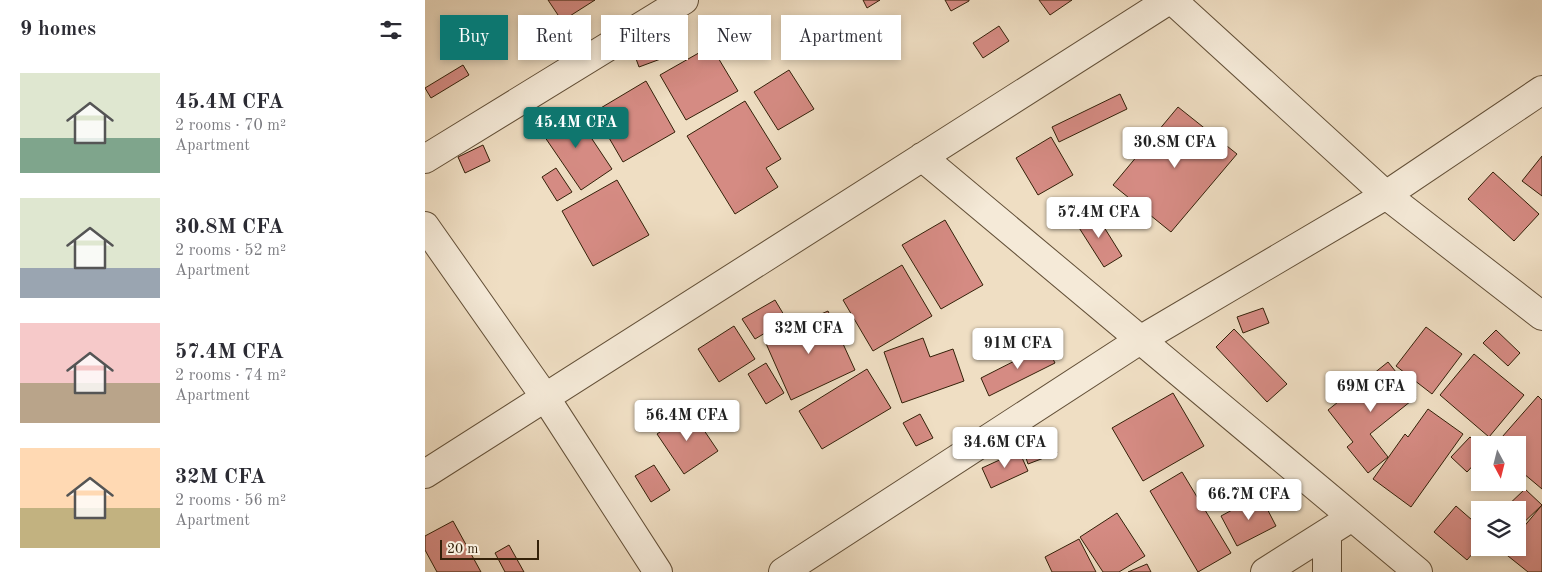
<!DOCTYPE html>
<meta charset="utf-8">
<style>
:root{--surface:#fff;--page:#f7f7f7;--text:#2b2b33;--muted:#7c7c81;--accent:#0f766e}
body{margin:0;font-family:"Old Standard TT",serif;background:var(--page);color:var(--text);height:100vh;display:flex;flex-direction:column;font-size:19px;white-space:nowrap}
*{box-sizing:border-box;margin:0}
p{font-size:16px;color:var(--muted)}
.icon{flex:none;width:28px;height:28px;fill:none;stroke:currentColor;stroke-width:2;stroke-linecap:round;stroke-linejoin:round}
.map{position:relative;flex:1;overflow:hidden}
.side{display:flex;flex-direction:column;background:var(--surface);width:425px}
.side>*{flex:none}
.guide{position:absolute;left:15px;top:15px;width:475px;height:45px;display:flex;gap:10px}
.needle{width:32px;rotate:173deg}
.tools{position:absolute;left:1046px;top:436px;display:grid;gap:10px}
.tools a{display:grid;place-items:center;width:55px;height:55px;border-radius:0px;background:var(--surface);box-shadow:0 2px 8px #0003;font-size:25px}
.scale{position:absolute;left:15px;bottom:12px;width:99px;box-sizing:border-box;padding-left:5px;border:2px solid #342109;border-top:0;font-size:14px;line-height:18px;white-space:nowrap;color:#342109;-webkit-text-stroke:4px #f5ead8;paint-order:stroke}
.price{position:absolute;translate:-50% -42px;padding:0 11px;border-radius:5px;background:#fff;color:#222;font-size:16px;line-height:32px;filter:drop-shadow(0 1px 2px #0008)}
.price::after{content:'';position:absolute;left:50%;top:30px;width:15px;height:11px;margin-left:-8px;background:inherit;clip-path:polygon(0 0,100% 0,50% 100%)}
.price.current{background:var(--accent);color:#fff}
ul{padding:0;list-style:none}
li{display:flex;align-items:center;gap:15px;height:125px;padding:0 20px}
li span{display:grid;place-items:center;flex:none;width:140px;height:100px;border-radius:0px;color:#555}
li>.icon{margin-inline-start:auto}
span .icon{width:60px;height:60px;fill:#fffc;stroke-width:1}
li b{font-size:21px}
h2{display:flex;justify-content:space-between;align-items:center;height:60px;padding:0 20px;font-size:21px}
.tag{padding:0 18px;border-radius:0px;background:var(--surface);box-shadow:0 2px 8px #0003;font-size:18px;line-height:45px}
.tag.current{background:var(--accent);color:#fff}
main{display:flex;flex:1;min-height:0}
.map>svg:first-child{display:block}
.building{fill:#d58b83;stroke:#342109}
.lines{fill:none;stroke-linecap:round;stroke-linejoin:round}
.minor-casing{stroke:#635038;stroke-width:30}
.minor{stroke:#f5ead8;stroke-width:28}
</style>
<main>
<section class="side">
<h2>9 homes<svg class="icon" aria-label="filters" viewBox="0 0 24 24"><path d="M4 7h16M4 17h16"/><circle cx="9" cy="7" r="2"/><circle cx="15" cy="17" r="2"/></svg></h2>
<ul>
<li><span style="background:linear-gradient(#dfe7d0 65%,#7fa58c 0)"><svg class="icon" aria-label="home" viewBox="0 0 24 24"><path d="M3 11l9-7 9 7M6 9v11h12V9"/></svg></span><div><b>45.4M CFA</b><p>2 rooms · 70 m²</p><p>Apartment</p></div></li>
<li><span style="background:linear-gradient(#dfe7d0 70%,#9aa5b1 0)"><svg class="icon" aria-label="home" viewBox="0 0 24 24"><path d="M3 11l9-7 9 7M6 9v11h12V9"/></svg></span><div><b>30.8M CFA</b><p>2 rooms · 52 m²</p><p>Apartment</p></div></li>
<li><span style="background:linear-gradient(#f6c9c9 60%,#b9a48a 0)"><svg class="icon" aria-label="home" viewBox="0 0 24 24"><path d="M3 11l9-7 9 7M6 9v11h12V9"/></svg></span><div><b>57.4M CFA</b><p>2 rooms · 74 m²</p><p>Apartment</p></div></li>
<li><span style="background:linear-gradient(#ffd9b3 60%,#c2b280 0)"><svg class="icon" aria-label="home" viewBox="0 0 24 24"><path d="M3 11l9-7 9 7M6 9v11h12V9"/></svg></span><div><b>32M CFA</b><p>2 rooms · 56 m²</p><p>Apartment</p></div></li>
</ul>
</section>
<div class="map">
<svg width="1117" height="572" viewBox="0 0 1117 572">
<rect width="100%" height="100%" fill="#efdec3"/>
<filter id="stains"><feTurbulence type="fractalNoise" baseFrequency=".004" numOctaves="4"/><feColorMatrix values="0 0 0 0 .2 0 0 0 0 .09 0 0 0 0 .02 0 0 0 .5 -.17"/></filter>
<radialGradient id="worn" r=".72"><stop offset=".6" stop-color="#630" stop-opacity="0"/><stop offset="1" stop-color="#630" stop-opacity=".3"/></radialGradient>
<path class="building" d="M 123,0 L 170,0 L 137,21 Z
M 438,0 L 455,0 L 442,8 Z
M 520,0 L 544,0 L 544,1 L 526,11 Z
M 614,0 L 647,0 L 625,15 Z
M 574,26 L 584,41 L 558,58 L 548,43 Z
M 233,36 L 241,57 L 214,67 L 206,45 Z
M 286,46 L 313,91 L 261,120 L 235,75 Z
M 38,65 L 44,75 L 6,98 L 0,88 Z
M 364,70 L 389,109 L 353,130 L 329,92 Z
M 221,81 L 250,132 L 198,162 L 169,112 Z
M 695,94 L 702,109 L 634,142 L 627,127 Z
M 320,101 L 356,159 L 341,168 L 353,187 L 310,214 L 262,136 Z
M 753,107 L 812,154 L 746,232 L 688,185 Z
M 147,109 L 187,169 L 156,190 L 115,130 Z
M 626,137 L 648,175 L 613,195 L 591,158 Z
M 58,145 L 65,161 L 40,173 L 33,157 Z
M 1117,156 L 1117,196 L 1097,181 Z
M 131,168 L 147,192 L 132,201 L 117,177 Z
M 1068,172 L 1114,214 L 1089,241 L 1043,199 Z
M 192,180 L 224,235 L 168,266 L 137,211 Z
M 669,211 L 697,256 L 679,267 L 651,223 Z
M 520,220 L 558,285 L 516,309 L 477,245 Z
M 477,265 L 507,316 L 448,351 L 418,300 Z
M 350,300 L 362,320 L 330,339 L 317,319 Z
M 838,308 L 844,323 L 818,333 L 812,317 Z
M 403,311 L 430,370 L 366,400 L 339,339 Z
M 309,326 L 330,359 L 294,382 L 273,349 Z
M 1001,327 L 1037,354 L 1007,394 L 971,366 Z
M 809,329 L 862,384 L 842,402 L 791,347 Z
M 1071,330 L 1095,353 L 1083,366 L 1058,343 Z
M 498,338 L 505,357 L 528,349 L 539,381 L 477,403 L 459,352 Z
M 621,345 L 630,363 L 564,396 L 556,378 Z
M 1049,354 L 1099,395 L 1064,437 L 1015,395 Z
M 963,362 L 991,397 L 945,434 L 963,457 L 943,473 L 922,447 L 928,442 L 903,410 Z
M 341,363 L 359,393 L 341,404 L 323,374 Z
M 442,369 L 466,408 L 397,449 L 374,411 Z
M 748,393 L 779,446 L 718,481 L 687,428 Z
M 1113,396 L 1117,400 L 1117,489 L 1092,468 L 1092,445 L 1070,445 Z
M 1003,409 L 1038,434 L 986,507 L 948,479 L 980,434 L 983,437 Z
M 266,411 L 293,451 L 259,474 L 232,434 Z
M 495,414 L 508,438 L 491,446 L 478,423 Z
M 626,437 L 632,453 L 603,464 L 597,446 Z
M 1045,437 L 1055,446 L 1055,458 L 1042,472 L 1026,457 Z
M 594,451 L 603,471 L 566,488 L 557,468 Z
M 229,465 L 245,490 L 226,502 L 210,476 Z
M 757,472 L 806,553 L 773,572 L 725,491 Z
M 805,481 L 811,504 L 791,509 L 785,486 Z
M 1100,489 L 1117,505 L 1092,529 L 1092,510 L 1078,510 Z
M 835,495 L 851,526 L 812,546 L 796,516 Z
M 1117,505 L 1117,572 L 1103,572 L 1078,552 L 1082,548 L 1092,548 L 1092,535 Z
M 1031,506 L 1055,527 L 1055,545 L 1042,560 L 1009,532 Z
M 692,513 L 720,556 L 694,572 L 678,572 L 655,537 Z
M 28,521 L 56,572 L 12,572 L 0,550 L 0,536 Z
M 654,539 L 671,572 L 627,572 L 620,557 Z
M 84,545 L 99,572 L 80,572 L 70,553 Z
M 722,564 L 726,572 L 703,572 Z"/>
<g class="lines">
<defs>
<path id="minor" d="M 747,0 L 961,195 L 1117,316
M 497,157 L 993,572
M 0,159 L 259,0
M 0,226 L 120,397 L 233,572
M 0,474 L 744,0
M 358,572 L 715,340 L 961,195 L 1117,90
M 840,572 L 927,517
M 902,572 L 902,533"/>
</defs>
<use href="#minor" class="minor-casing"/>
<use href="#minor" class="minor"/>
</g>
<rect width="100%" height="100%" filter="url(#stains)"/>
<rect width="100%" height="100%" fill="url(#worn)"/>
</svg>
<div class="tools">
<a><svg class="needle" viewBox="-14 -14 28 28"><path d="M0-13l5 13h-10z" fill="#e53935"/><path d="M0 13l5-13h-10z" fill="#7c7c81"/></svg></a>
<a><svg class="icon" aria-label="layers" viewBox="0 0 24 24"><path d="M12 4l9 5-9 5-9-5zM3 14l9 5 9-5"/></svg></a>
</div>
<div class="scale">20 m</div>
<b class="price current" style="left:151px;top:149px">45.4M CFA</b>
<b class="price" style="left:750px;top:169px">30.8M CFA</b>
<b class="price" style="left:674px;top:239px">57.4M CFA</b>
<b class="price" style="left:384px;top:355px">32M CFA</b>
<b class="price" style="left:593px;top:370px">91M CFA</b>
<b class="price" style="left:946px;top:413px">69M CFA</b>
<b class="price" style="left:262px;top:442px">56.4M CFA</b>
<b class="price" style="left:580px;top:469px">34.6M CFA</b>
<b class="price" style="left:824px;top:521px">66.7M CFA</b>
<div class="guide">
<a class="tag current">Buy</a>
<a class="tag">Rent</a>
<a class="tag">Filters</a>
<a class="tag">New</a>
<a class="tag">Apartment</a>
</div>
</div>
</main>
